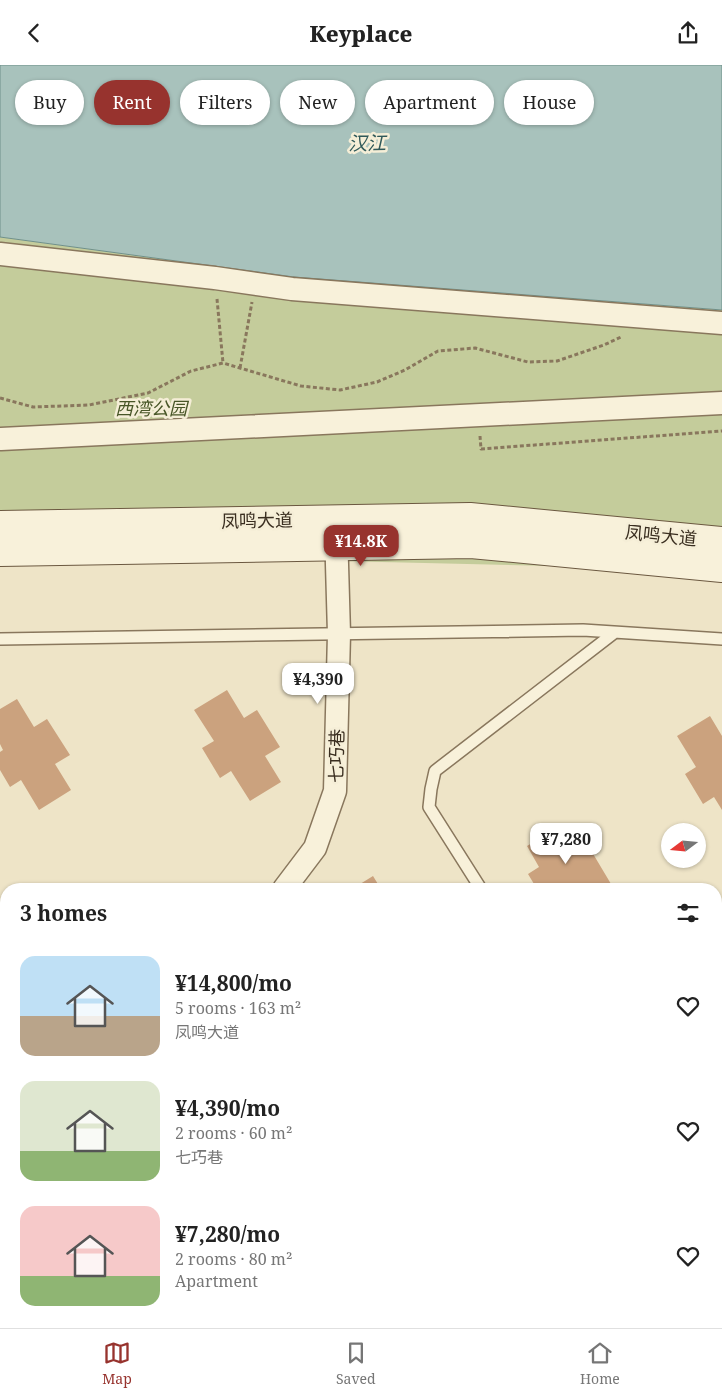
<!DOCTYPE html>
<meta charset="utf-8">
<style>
:root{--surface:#fff;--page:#f6f6f6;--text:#222;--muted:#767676;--line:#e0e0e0;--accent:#97332e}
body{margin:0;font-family:"Noto Serif","Noto Sans SC",serif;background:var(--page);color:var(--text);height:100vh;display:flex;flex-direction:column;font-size:19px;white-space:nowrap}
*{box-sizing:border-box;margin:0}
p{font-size:16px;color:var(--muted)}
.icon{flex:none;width:28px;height:28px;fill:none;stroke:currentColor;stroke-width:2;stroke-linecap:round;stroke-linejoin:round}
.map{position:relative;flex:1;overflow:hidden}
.details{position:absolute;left:0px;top:818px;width:722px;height:446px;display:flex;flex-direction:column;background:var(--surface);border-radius:20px 20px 0 0;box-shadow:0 1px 4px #0004}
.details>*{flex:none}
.top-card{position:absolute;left:15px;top:15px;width:692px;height:45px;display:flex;gap:10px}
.needle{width:32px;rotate:254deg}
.tools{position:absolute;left:661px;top:758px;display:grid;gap:10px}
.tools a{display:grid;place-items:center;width:45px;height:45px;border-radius:50%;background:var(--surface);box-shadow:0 1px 4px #0004;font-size:25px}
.price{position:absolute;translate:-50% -42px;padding:0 11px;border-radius:10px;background:#fff;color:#222;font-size:16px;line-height:32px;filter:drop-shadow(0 1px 2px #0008)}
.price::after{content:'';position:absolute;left:50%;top:30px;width:15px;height:11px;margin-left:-8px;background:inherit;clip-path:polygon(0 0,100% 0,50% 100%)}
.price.on{background:var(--accent);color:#fff}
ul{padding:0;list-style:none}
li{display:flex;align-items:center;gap:15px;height:125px;padding:0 20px}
li span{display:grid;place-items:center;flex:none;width:140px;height:100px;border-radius:15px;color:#555}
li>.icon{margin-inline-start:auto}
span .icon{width:60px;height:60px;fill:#fffc;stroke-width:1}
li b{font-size:21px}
h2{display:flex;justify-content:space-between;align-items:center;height:60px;padding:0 20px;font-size:21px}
.chip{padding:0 18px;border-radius:22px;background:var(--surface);box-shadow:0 1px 4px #0004;font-size:18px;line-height:45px}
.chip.on{background:var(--accent);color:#fff}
header{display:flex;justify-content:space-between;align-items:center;height:65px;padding:0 20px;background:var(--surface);font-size:22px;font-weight:800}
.dock{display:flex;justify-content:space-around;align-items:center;height:70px;border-top:1px solid var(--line);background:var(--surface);font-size:14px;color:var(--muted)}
.dock a{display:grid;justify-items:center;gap:2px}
.dock .on{color:var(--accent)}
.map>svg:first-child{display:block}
.green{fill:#c4cc9b}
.water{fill:#a8c2bc;stroke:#6f908a}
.building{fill:#cba27e}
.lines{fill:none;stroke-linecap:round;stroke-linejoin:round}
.lane-casing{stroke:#89775d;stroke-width:14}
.street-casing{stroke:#89775d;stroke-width:25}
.secondary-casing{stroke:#6b5840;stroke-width:30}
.path{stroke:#89775d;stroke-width:3;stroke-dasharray:4 2.5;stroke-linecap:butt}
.lane{stroke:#f8f1da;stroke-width:11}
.street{stroke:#f8f1da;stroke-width:22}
.secondary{stroke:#f8f1da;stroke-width:28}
.labels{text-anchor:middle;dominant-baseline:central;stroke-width:5;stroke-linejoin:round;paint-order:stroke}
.park-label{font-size:18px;font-style:italic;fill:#485627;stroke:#f5eed7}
.street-label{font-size:18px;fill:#3a2e20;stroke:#f5eed7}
.water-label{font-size:19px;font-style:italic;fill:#305959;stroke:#f5eed7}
</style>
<header><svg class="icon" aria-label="back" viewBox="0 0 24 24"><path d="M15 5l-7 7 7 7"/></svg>Keyplace<svg class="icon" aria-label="share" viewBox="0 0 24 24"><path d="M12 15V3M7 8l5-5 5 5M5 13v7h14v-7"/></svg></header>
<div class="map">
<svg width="722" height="1263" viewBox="0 0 722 1263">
<rect width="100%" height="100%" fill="#eee4c7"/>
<path class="green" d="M 0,172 L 294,212 L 722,245 L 722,505 L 0,488 Z
M 722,1159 L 722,1263 L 678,1263 L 679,1258 L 716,1258 L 716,1160 Z"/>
<path class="water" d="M 0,0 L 722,0 L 722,245 L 294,212 L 0,172 Z"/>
<path class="building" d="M 227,625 L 244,653 L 257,645 L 280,682 L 265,691 L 281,717 L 250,736 L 231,706 L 220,713 L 202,683 L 214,676 L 194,645 Z
M 17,634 L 34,662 L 47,654 L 70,690 L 55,699 L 71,725 L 39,745 L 21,715 L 10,722 L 0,705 L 0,687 L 3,685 L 0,679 L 0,644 Z
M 710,651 L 722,671 L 722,745 L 714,732 L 703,739 L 685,709 L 696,702 L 677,671 Z
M 560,761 L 574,784 L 586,777 L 614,824 L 537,824 L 528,809 L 539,802 L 527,781 Z
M 373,811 L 381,824 L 352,824 Z
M 6,837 L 6,865 L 0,862 L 0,850 Z
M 0,977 L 6,980 L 6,1034 L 0,1049 Z
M 722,981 L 722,1075 L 716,1066 L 716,985 Z
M 719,1164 L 722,1165 L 722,1242 L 716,1241 L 716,1175 Z
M 311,1258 L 366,1258 L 365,1263 L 348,1262 L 347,1263 L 310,1263 Z
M 527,1258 L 566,1258 L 565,1263 L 513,1263 L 513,1260 L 527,1262 Z"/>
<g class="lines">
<defs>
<path id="lane" d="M 0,574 L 583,565 L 722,574
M 481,824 L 429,742 L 431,724 L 435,706 L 614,568
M 716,1148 L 722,1149"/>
<path id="street" d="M 0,189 L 215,213 L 292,224 L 722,258
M 1,374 L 722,338
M 284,824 L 315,783 L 335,726 L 339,569 L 336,465
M 0,1142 L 6,1133"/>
<path id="secondary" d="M 0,460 L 470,452 L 722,476
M 0,487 L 471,479 L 722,503"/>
</defs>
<use href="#lane" class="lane-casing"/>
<use href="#street" class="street-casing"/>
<use href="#secondary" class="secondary-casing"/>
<path class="path" d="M 217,234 L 223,298
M 240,303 L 252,237
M 0,333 L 33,342 L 89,340 L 148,328 L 191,306 L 223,298 L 301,321 L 340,325 L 377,317 L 405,305 L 438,286 L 475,283 L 528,297 L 557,296 L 604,280 L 621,272
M 480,371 L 481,384 L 722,366"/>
<use href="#lane" class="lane"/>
<use href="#street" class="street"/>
<use href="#secondary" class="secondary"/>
</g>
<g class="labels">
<g class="park-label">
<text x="151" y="343">西湾公园</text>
</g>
<g class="street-label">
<text transform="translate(257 455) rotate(-1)">凤鸣大道</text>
<text transform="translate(661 470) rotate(6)">凤鸣大道</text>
<text transform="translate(336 691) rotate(-89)">七巧巷</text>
</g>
<g class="water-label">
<text transform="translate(367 78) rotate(-1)">汉江</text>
</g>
</g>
</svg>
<div class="tools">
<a><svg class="needle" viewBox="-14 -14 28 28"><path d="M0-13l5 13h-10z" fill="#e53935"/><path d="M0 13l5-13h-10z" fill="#767676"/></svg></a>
</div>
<b class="price on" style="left:361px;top:502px">¥14.8K</b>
<b class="price" style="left:318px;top:640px">¥4,390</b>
<b class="price" style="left:566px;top:800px">¥7,280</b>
<div class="top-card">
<a class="chip">Buy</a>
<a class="chip on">Rent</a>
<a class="chip">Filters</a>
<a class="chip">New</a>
<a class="chip">Apartment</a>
<a class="chip">House</a>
</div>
<section class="details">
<h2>3 homes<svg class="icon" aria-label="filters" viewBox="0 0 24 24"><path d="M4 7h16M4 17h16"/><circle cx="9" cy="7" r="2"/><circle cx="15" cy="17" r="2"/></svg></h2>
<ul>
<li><span style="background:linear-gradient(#bfe0f5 60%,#b9a48a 0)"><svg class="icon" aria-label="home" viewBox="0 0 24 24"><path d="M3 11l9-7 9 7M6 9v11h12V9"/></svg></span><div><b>¥14,800/mo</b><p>5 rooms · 163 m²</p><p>凤鸣大道</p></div><svg class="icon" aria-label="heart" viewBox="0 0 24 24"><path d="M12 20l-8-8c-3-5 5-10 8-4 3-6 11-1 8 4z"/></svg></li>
<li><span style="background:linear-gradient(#dfe7d0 70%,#8fb573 0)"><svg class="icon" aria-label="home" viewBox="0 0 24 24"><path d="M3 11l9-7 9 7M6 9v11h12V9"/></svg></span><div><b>¥4,390/mo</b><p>2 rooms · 60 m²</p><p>七巧巷</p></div><svg class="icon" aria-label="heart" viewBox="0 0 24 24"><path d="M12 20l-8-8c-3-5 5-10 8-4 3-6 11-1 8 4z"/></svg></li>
<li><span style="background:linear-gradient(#f6c9c9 70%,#8fb573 0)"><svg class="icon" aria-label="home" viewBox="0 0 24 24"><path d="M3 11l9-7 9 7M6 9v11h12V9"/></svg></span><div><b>¥7,280/mo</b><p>2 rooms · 80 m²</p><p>Apartment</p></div><svg class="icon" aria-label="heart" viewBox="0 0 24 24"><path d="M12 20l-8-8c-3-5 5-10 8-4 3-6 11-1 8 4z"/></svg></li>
</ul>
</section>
</div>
<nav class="dock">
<a class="on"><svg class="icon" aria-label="map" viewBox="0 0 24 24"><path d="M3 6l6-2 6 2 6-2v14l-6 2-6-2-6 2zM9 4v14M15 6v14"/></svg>Map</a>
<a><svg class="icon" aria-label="saved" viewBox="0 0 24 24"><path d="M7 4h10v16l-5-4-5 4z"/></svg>Saved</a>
<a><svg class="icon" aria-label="home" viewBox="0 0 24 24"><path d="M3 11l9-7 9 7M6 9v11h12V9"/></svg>Home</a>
</nav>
